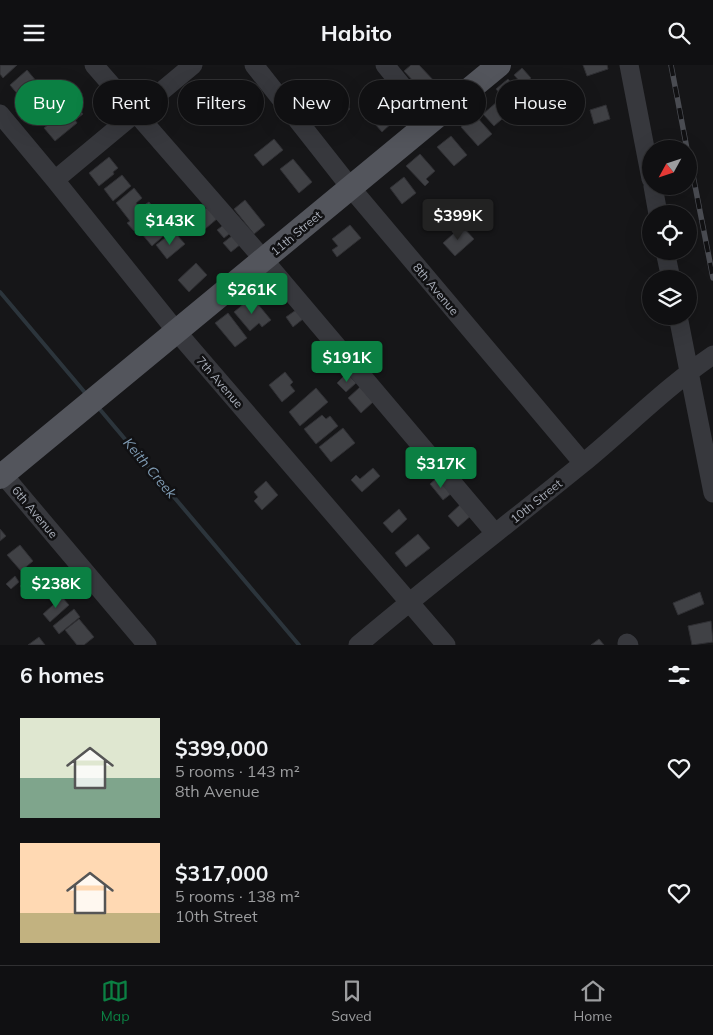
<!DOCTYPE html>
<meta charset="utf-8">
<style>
:root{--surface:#101012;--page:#1e1e20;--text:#f1f3f6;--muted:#9c9d9f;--line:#303032;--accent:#0b8043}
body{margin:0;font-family:Mulish,sans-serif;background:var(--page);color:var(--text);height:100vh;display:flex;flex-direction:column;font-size:19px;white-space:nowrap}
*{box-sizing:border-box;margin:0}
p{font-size:16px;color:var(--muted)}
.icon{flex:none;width:28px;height:28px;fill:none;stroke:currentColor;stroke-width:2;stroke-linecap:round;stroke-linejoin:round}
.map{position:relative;height:580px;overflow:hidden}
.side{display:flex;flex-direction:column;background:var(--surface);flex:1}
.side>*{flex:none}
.top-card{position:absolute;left:15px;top:15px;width:684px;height:45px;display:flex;gap:10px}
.needle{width:32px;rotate:230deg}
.tools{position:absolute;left:642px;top:75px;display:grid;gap:10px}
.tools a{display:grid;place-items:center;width:55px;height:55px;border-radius:50%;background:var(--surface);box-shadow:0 5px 20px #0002,0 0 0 1px var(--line);font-size:25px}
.price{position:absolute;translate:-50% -42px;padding:0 11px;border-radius:5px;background:var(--accent);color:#fff;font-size:16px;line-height:32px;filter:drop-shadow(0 1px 2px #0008)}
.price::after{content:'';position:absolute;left:50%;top:30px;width:15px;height:11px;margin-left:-8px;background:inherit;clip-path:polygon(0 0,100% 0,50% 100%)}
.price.active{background:#222;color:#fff}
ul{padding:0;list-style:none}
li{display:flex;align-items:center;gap:15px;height:125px;padding:0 20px}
li span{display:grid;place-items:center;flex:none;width:140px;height:100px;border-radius:0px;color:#555}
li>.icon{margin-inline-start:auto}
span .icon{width:60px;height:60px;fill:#fffc;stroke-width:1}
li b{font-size:21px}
h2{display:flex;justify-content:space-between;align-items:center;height:60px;padding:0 20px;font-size:21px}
.tag{padding:0 18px;border-radius:22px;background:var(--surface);box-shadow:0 5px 20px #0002,0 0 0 1px var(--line);font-size:18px;line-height:45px}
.tag.active{background:var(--accent);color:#fff}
header{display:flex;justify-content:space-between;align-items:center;height:65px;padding:0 20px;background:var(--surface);font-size:22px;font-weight:700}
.dock{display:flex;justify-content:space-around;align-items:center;height:70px;border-top:1px solid var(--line);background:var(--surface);font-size:14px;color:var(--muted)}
.dock a{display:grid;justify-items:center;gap:2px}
.dock .active{color:var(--accent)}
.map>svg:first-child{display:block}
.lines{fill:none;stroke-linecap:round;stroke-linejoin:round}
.stream{stroke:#2c353c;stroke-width:4}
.building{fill:#404145;stroke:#303034}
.minor{stroke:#37383d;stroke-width:19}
.major{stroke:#53555c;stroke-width:24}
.rail-casing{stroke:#4a4c52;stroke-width:5.5}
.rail{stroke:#111113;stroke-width:4;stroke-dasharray:11;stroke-linecap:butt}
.labels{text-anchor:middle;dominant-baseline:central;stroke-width:5;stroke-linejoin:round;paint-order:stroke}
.street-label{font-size:12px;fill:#a8adb8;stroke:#111113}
.water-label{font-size:14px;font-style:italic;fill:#7f9bb3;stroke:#111113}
</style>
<header><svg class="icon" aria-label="menu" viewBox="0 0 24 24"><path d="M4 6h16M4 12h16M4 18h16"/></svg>Habito<svg class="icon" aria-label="search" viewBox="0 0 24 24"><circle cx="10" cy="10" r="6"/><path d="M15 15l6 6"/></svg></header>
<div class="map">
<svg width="713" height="580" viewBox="0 0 713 580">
<rect width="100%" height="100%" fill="#161618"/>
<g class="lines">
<path class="stream" d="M 0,227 L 87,330
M 97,341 L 299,580"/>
</g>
<path class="building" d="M 0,0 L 17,0 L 3,13 L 0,9 Z
M 411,0 L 419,0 L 436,18 L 425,29 L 404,6 Z
M 583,0 L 607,0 L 608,4 L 587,11 Z
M 522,3 L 531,13 L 523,20 L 514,10 Z
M 27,5 L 37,17 L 20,32 L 10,20 Z
M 508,14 L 524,32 L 512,43 L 496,24 Z
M 51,24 L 60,35 L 37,54 L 28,43 Z
M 337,28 L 350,44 L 336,55 L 323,39 Z
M 374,34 L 394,56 L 382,67 L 362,44 Z
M 498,36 L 509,48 L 494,61 L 483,49 Z
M 75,39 L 83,49 L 75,55 L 77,58 L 55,76 L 44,63 Z
M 606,40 L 610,54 L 594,59 L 590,45 Z
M 475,50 L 492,69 L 478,81 L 461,62 Z
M 451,71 L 467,90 L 454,101 L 437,82 Z
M 274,74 L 283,85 L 263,101 L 254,90 Z
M 420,89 L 435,106 L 426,114 L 429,117 L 425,121 L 406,101 Z
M 109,92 L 118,103 L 113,107 L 114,109 L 99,121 L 89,108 Z
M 293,94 L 312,117 L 299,128 L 280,104 Z
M 122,110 L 131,121 L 113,136 L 104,124 Z
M 404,112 L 416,128 L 402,139 L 390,123 Z
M 134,123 L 142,133 L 136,138 L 140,143 L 149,137 L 158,149 L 134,166 L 127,158 L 130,156 L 116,138 Z
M 245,135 L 265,160 L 254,169 L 234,144 Z
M 208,142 L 218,153 L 205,164 L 195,152 Z
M 160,154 L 170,165 L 152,181 L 142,169 Z
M 226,158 L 233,166 L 224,173 L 217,165 Z
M 350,160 L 361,173 L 337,192 L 332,185 L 338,181 L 332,174 Z
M 462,161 L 474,174 L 455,191 L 443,178 Z
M 176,169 L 185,179 L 167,194 L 156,180 L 165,173 L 168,176 Z
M 233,170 L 241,179 L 231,187 L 223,178 Z
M 196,198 L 207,210 L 189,227 L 178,215 Z
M 252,232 L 271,255 L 262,262 L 259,258 L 250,266 L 234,247 Z
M 296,245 L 303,254 L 293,262 L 286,252 Z
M 228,248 L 247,273 L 235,282 L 215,258 Z
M 285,307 L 293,317 L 290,320 L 295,326 L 282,337 L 269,320 Z
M 347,308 L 356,318 L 346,327 L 337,318 Z
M 360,322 L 373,337 L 361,348 L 348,333 Z
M 316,323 L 328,337 L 300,361 L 289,347 Z
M 322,350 L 326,354 L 330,351 L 338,361 L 316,379 L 304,364 Z
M 343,363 L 355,378 L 331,397 L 319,382 Z
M 373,403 L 380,411 L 362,427 L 351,415 L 356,410 L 360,414 Z
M 438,412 L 452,428 L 443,435 L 430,419 Z
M 266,416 L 278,430 L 262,445 L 254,436 L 258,432 L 254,427 Z
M 463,437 L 473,449 L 458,462 L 448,451 Z
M 399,444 L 407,454 L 392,468 L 383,458 Z
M 0,464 L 6,471 L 0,476 Z
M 418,469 L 430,483 L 406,502 L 395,488 Z
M 20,480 L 33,496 L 21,506 L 7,490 Z
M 40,504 L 48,514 L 42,518 L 44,522 L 30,533 L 20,521 Z
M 15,511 L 19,517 L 11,524 L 6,519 Z
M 700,527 L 704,539 L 678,550 L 673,538 Z
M 62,532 L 69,540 L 50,557 L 43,549 Z
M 74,544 L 80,552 L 59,569 L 53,561 Z
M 79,554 L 94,572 L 84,580 L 77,580 L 65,565 Z
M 711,556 L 713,577 L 692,580 L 688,561 Z
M 39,572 L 45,580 L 28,580 Z
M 599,574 L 604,580 L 591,580 Z"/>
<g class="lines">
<path class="minor" d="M 94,0 L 264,195 L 495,468
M 254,0 L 351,123 L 583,398
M 385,0 L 431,56
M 629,0 L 651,114
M 0,49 L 55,115 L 177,267 L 446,580
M 55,115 L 193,0
M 653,121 L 658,149
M 665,186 L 671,214
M 678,251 L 713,428
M 0,406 L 147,580
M 627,578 L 629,580
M 358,580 C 431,518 507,460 582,399 C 626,363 666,322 713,290"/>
<path class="major" d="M 0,412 L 499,0"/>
<defs>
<path id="rail" d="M 671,0 L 687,84
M 689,90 L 713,213"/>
</defs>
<use href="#rail" class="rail-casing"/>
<use href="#rail" class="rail"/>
</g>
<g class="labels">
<g class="street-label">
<text transform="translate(296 168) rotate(-40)">11th Street</text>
<text transform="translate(436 224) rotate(50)">8th Avenue</text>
<text transform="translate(220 317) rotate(49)">7th Avenue</text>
<text transform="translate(536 436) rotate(-39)">10th Street</text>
<text transform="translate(35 447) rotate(50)">6th Avenue</text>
</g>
<g class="water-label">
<text transform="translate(150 403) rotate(50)">Keith Creek</text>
</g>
</g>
</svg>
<div class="tools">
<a><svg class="needle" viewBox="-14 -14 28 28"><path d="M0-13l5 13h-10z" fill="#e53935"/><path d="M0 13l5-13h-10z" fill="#9c9d9f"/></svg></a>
<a><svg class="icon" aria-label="locate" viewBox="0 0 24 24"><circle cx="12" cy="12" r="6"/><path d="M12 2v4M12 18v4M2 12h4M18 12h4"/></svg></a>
<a><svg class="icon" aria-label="layers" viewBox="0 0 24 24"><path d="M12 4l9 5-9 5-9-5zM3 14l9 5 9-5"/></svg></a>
</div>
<b class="price active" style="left:458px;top:176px">$399K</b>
<b class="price" style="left:170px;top:181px">$143K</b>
<b class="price" style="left:252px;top:250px">$261K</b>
<b class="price" style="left:347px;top:318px">$191K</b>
<b class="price" style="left:441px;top:424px">$317K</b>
<b class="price" style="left:56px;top:544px">$238K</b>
<div class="top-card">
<a class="tag active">Buy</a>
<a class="tag">Rent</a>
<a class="tag">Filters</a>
<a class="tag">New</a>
<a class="tag">Apartment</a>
<a class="tag">House</a>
</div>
</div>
<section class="side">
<h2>6 homes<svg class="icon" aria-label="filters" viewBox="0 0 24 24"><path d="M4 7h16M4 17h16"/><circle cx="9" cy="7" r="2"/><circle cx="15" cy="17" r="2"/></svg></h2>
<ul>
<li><span style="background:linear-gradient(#dfe7d0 60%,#7fa58c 0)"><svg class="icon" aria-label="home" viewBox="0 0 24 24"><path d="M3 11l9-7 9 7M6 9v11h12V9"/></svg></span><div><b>$399,000</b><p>5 rooms · 143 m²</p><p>8th Avenue</p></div><svg class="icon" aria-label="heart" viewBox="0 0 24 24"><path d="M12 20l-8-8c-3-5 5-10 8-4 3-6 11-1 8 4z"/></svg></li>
<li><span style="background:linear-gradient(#ffd9b3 70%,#c2b280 0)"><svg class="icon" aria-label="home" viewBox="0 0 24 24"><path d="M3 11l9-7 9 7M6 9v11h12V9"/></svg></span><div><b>$317,000</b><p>5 rooms · 138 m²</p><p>10th Street</p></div><svg class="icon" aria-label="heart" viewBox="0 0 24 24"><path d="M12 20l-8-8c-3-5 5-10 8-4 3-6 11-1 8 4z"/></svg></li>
</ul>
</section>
<nav class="dock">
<a class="active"><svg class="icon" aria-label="map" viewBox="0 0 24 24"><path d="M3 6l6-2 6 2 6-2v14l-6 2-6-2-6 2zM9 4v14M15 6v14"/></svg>Map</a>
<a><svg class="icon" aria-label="saved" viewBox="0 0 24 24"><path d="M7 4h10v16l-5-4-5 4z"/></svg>Saved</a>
<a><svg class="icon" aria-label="home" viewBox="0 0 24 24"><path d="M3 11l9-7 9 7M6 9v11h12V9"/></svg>Home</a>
</nav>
